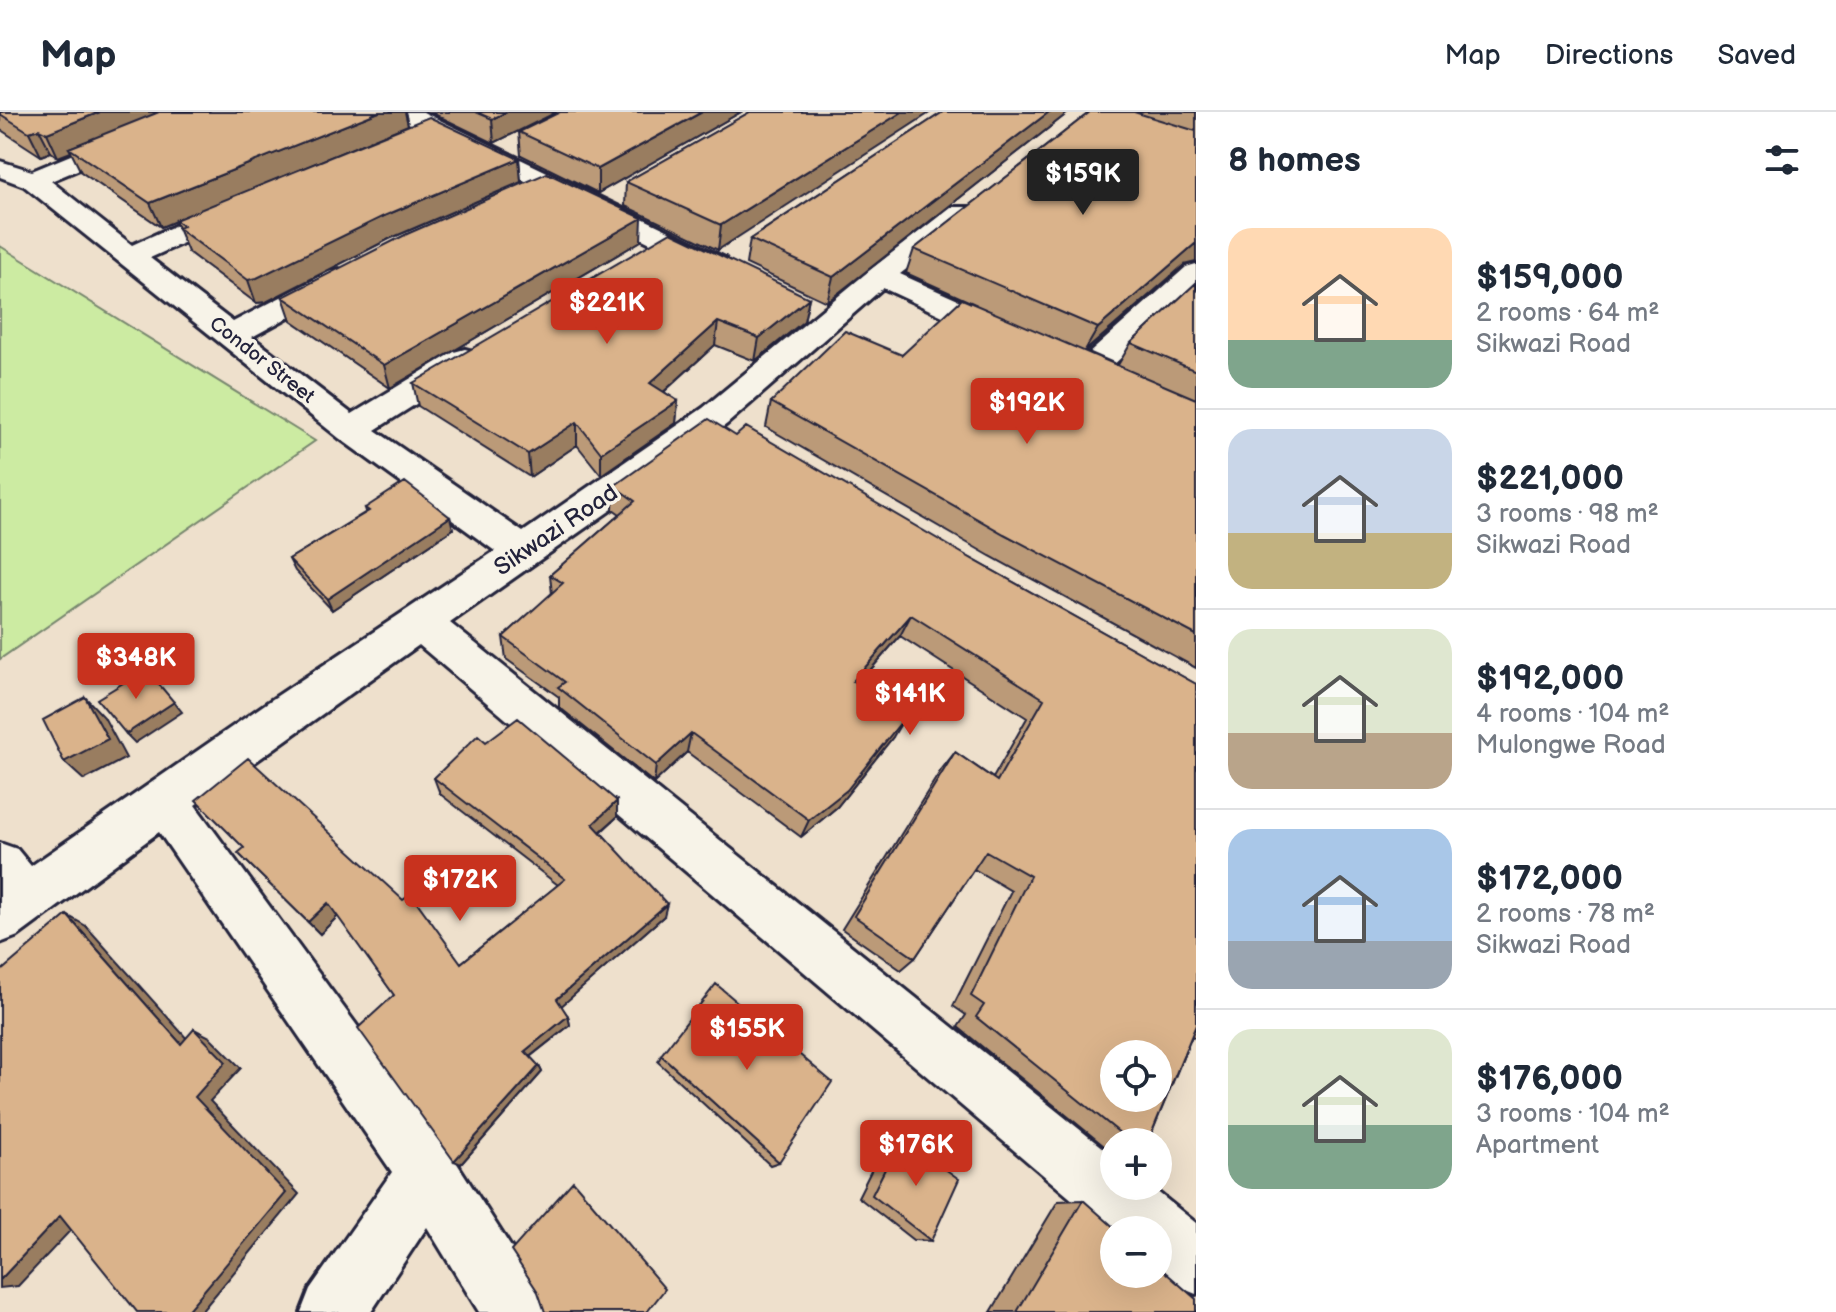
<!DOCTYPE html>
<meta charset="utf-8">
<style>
:root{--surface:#fff;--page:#f2f2f3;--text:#1f2937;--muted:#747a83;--line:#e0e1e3;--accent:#c8321e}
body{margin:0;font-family:"Balsamiq Sans",sans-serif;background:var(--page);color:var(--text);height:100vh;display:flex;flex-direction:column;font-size:30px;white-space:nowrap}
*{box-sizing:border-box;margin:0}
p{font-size:26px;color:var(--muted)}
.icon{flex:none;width:44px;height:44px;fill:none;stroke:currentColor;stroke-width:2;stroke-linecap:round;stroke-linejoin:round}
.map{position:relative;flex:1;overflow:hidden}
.drawer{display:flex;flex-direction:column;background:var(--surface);width:640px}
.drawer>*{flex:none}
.controls{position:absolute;left:1100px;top:928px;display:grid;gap:16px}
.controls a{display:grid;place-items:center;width:72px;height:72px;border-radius:50%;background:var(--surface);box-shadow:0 8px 32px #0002;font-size:40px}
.price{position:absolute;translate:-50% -68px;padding:0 18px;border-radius:8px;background:var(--accent);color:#fff;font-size:26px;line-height:52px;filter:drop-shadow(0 2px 4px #0008)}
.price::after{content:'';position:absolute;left:50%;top:48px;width:24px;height:18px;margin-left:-12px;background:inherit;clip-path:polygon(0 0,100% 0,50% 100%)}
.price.selected{background:#222;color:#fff}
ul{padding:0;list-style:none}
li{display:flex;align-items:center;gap:24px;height:200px;padding:0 32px}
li+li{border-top:2px solid var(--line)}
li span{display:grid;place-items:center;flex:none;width:224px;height:160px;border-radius:24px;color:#555}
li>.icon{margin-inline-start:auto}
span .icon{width:96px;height:96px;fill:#fffc;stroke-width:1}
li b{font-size:34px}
h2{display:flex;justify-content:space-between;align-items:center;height:96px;padding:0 32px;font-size:34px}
header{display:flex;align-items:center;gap:48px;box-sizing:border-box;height:112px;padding:0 40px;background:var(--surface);border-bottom:2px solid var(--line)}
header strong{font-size:38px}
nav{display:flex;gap:44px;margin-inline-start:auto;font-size:28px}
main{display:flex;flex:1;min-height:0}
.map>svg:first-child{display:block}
.green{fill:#cceba2;stroke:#77866e;stroke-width:2}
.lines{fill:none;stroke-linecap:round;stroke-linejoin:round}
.minor-casing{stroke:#22223b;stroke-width:6}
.minor{fill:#f7f3e8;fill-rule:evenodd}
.wall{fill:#bb9a78;stroke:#22223b;stroke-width:2}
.shaded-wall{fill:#997d61;stroke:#22223b;stroke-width:2}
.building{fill:#dab38b;stroke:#22223b;stroke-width:2;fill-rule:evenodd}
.labels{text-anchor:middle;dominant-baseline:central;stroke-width:7;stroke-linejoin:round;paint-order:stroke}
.far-street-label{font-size:20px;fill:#22223b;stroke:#f7f3e8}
.street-label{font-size:24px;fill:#22223b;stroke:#f7f3e8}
</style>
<header>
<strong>Map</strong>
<nav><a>Map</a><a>Directions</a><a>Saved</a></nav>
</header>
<main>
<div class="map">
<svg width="1196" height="1200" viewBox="0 0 1196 1200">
<rect width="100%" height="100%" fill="#eee0cc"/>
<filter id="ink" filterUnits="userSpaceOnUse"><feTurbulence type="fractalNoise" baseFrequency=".0125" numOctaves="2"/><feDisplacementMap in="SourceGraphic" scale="16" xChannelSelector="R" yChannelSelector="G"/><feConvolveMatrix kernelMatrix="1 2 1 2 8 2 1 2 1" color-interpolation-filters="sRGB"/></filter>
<g filter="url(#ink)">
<path class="green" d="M 0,134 L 315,329 L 0,547 Z"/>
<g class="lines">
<defs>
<path id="minor" d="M 175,0 L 208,0 L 204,5 L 51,69 L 132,133 L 225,91 L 245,91 L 248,97 L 245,103 L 150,146 L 233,210 L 329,160 L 339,157 L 349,160 L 354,166 L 349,172 L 252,225 L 352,302 L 454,240 L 465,237 L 476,240 L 481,247 L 476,254 L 375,318 L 523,420 L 703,296 L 870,158 L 951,95 L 971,95 L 975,101 L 971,107 L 900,162 L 1016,214 L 1021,221 L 1016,228 L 1005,230 L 994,228 L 883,176 L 727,312 L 648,372 L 450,511 L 1114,1045 L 1114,1074 L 1150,1074 L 1196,1111 L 1196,1182 L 1174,1173 L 1158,1160 L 1158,1118 L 1114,1118 L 1114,1123 L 419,533 L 195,693 L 449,1039 L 538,1177 L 547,1200 L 479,1200 L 427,1115 L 371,1200 L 301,1200 L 310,1177 L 392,1060 L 159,720 L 18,824 L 0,831 L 0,731 L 17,737 L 31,754 L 268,590 L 495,439 L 339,326 L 24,74 L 0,65 L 0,49 L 32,59 Z
M 392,0 L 423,0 L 725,146 L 729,152 L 725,158 L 715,161 L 705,158 L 396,5 Z
M 1196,152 L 1196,177 L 1099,266 L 1088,269 L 1077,266 L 1072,259 L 1077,252 L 1186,155 Z"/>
</defs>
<use href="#minor" class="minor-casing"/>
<use href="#minor" class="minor"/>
</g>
<path class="wall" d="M 0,0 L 405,0 L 408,13 L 519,47 L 521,70 L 389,127 L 266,190 L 256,191 L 188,140 L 175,109 L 161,115 L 81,60 L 71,40 L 58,45 L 51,40 L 41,44 L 1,18 L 0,18 Z
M 430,0 L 557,0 L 494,31 Z
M 560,0 L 741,0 L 598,81 L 521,43 L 519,20 Z
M 750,0 L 718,138 L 625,94 L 626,70 Z
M 943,0 L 1069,0 L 827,190 L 746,152 L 750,127 Z
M 1090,0 L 1196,0 L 1196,150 L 1184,153 L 1086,239 L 1118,253 L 1131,231 L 1196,171 L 1196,556 L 990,444 L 766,315 L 771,290 L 902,243 L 975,192 L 906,161 L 914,137 Z
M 641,129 L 390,276 L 291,208 L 283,185 Z
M 809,186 L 804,209 L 755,249 L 715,233 L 664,280 L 678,289 L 676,311 L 601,363 L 577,333 L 530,365 L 418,294 L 413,271 Z
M 736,324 L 972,447 L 1196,572 L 1196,927 L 1192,924 L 1148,1030 L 1114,1030 L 1114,1042 L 958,915 L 966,903 L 953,894 L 1011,779 L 974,757 L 915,846 L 901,858 L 842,817 L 941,658 L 955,640 L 993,666 L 1027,606 L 900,524 L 858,572 L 893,625 L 837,695 L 801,725 L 687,640 L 654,671 L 559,595 L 559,585 L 506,547 L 503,525 L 552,482 L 550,463 L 620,402 L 613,397 L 614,374 Z
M 365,396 L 450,405 L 453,417 L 332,498 L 295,459 L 289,447 L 366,400 Z
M 486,630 L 617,689 L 617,705 L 601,720 L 664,804 L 561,894 L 568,904 L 570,913 L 530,945 L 539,954 L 542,960 L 461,1052 L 394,883 L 338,804 L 320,822 L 238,741 L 461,851 L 558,773 L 440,682 L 434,666 Z
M 661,943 L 779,1050 L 770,1053 L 658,950 Z
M 901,1025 L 931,1129 L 913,1128 L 858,1085 L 886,1029 Z
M 1083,1088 L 1196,1200 L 991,1200 L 1058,1089 Z"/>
<path class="shaded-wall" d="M 100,0 L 167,0 L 69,36 L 71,40 L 58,45 L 47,21 Z
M 379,0 L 405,0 L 408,13 L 161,115 L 150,91 Z
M 507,0 L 557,0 L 494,31 L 492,7 Z
M 702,0 L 741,0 L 598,81 L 598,57 Z
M 902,0 L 931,0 L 718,138 L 721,113 Z
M 1049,0 L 1069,0 L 827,190 L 833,165 Z
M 39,17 L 51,40 L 41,44 L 29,20 Z
M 519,47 L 521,70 L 389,127 L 266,190 L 256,191 L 248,168 L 384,104 Z
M 642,106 L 641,129 L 390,276 L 384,253 Z
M 1196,131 L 1196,150 L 1184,153 L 1084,240 L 1098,216 Z
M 809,186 L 804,209 L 755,249 L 759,226 Z
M 718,210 L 715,233 L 649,293 L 650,271 Z
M 678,289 L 676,311 L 601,363 L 601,341 Z
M 577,310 L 577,333 L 530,365 L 528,342 Z
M 450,405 L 453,417 L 332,498 L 327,487 Z
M 911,503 L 900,524 L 843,589 L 853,569 Z
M 85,585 L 104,605 L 126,646 L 84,668 L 64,650 Z
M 174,590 L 182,600 L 135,631 L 126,622 Z
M 905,605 L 893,625 L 837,695 L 801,725 L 809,708 Z
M 691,621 L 687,640 L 654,671 L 656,653 Z
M 617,689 L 617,705 L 593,726 L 593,712 Z
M 328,791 L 339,803 L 320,822 L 308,810 Z
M 667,792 L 664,804 L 558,897 L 557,887 Z
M 67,803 L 86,814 L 197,938 L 181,932 Z
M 568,904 L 570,913 L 528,946 L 525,939 Z
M 194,917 L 210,925 L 241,956 L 210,989 L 299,1082 L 201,1200 L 186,1200 L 195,985 Z
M 539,954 L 542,960 L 461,1052 L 454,1049 Z
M 60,1104 L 83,1105 L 18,1174 L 0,1176 L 0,1168 Z"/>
<path class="building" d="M 0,0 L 100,0 L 47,21 L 39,17 L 29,20 L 0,2 Z
M 159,0 L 379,0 L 150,91 L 69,36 Z
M 476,0 L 507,0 L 492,7 Z
M 560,0 L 702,0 L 598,57 L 519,20 Z
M 750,0 L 902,0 L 721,113 L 626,70 Z
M 943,0 L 1049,0 L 833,165 L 750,127 Z
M 1090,0 L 1134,0 L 1196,19 L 1196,131 L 1098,216 L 914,137 Z
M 429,5 L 519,47 L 384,104 L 257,166 L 248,168 L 178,116 L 184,114 L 175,108 Z
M 547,61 L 642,106 L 384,253 L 283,185 L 407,122 Z
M 671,120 L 809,186 L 759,226 L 718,210 L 650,271 L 678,289 L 601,341 L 577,310 L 528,342 L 413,271 Z
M 1196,171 L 1196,259 L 1131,231 Z
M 962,187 L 1196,287 L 1196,523 L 1004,422 L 771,290 L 845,219 L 902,243 Z
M 709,307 L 736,324 L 746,315 L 972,447 L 1196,572 L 1196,913 L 1148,1030 L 1131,1030 L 976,905 L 984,893 L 971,884 L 1030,764 L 986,739 L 915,846 L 854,804 L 955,640 L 997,669 L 1044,587 L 911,503 L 853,569 L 905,605 L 847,678 L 809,708 L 691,621 L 656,653 L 558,575 L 565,570 L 503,525 L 563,471 L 550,463 L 635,389 L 614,374 ZM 1114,942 L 1158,942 L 1158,986 L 1114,986 Z
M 405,370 L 450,405 L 327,487 L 289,447 L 369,399 L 365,396 Z
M 146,557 L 174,590 L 126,622 L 97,587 Z
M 85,585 L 108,627 L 64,650 L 43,608 Z
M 518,606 L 617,689 L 593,712 L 667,792 L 557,887 L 568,904 L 525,939 L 539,954 L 454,1049 L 358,916 L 394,883 L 328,791 L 308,810 L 238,741 L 244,736 L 196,688 L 248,646 L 403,788 L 411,782 L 461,851 L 565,767 L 434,666 L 478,623 L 486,630 Z
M 67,803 L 181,932 L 194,917 L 226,950 L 195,985 L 286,1081 L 186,1200 L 137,1200 L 60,1104 L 0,1168 L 0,860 Z
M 716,872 L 832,970 L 779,1050 L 661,943 Z
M 901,1025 L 959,1067 L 931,1129 L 872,1083 Z
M 573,1069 L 665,1177 L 647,1200 L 545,1200 L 538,1180 L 511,1139 Z
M 1083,1088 L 1117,1118 L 1114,1118 L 1114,1162 L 1158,1162 L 1158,1154 L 1196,1187 L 1196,1200 L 1017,1200 Z"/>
</g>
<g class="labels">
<g class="far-street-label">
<text transform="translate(262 248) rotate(38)">Condor Street</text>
</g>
<g class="street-label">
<text transform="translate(556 418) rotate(-34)">Sikwazi Road</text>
</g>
</g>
</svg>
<div class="controls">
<a><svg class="icon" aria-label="locate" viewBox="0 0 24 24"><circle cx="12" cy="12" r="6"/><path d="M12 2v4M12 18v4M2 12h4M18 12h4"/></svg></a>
<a>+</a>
<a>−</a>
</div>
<b class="price selected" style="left:1083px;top:105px">$159K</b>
<b class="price" style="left:607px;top:234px">$221K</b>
<b class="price" style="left:1027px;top:334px">$192K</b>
<b class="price" style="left:136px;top:589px">$348K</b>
<b class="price" style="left:910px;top:625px">$141K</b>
<b class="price" style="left:460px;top:811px">$172K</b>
<b class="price" style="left:747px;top:960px">$155K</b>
<b class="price" style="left:916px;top:1076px">$176K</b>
</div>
<section class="drawer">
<h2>8 homes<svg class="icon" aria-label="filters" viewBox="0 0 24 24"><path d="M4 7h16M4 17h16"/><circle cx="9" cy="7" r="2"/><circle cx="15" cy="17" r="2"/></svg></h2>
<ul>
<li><span style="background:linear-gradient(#ffd9b3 70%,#7fa58c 0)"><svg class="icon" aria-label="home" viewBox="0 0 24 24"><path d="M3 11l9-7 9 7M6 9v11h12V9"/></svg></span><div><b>$159,000</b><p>2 rooms · 64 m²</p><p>Sikwazi Road</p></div></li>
<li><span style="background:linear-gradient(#c9d6e8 65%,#c2b280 0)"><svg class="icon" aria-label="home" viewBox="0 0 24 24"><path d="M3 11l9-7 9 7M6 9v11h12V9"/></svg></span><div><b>$221,000</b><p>3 rooms · 98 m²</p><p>Sikwazi Road</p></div></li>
<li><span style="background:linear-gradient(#dfe7d0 65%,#b9a48a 0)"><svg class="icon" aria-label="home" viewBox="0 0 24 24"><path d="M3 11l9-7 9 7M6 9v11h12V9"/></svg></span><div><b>$192,000</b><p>4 rooms · 104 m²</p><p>Mulongwe Road</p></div></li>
<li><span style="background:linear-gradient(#a9c7e8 70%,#9aa5b1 0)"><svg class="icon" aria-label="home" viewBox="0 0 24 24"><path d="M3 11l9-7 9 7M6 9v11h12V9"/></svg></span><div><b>$172,000</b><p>2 rooms · 78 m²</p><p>Sikwazi Road</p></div></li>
<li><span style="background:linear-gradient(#dfe7d0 60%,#7fa58c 0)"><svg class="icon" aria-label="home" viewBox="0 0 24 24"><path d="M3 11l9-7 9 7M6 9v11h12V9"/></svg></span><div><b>$176,000</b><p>3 rooms · 104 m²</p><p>Apartment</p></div></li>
</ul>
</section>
</main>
